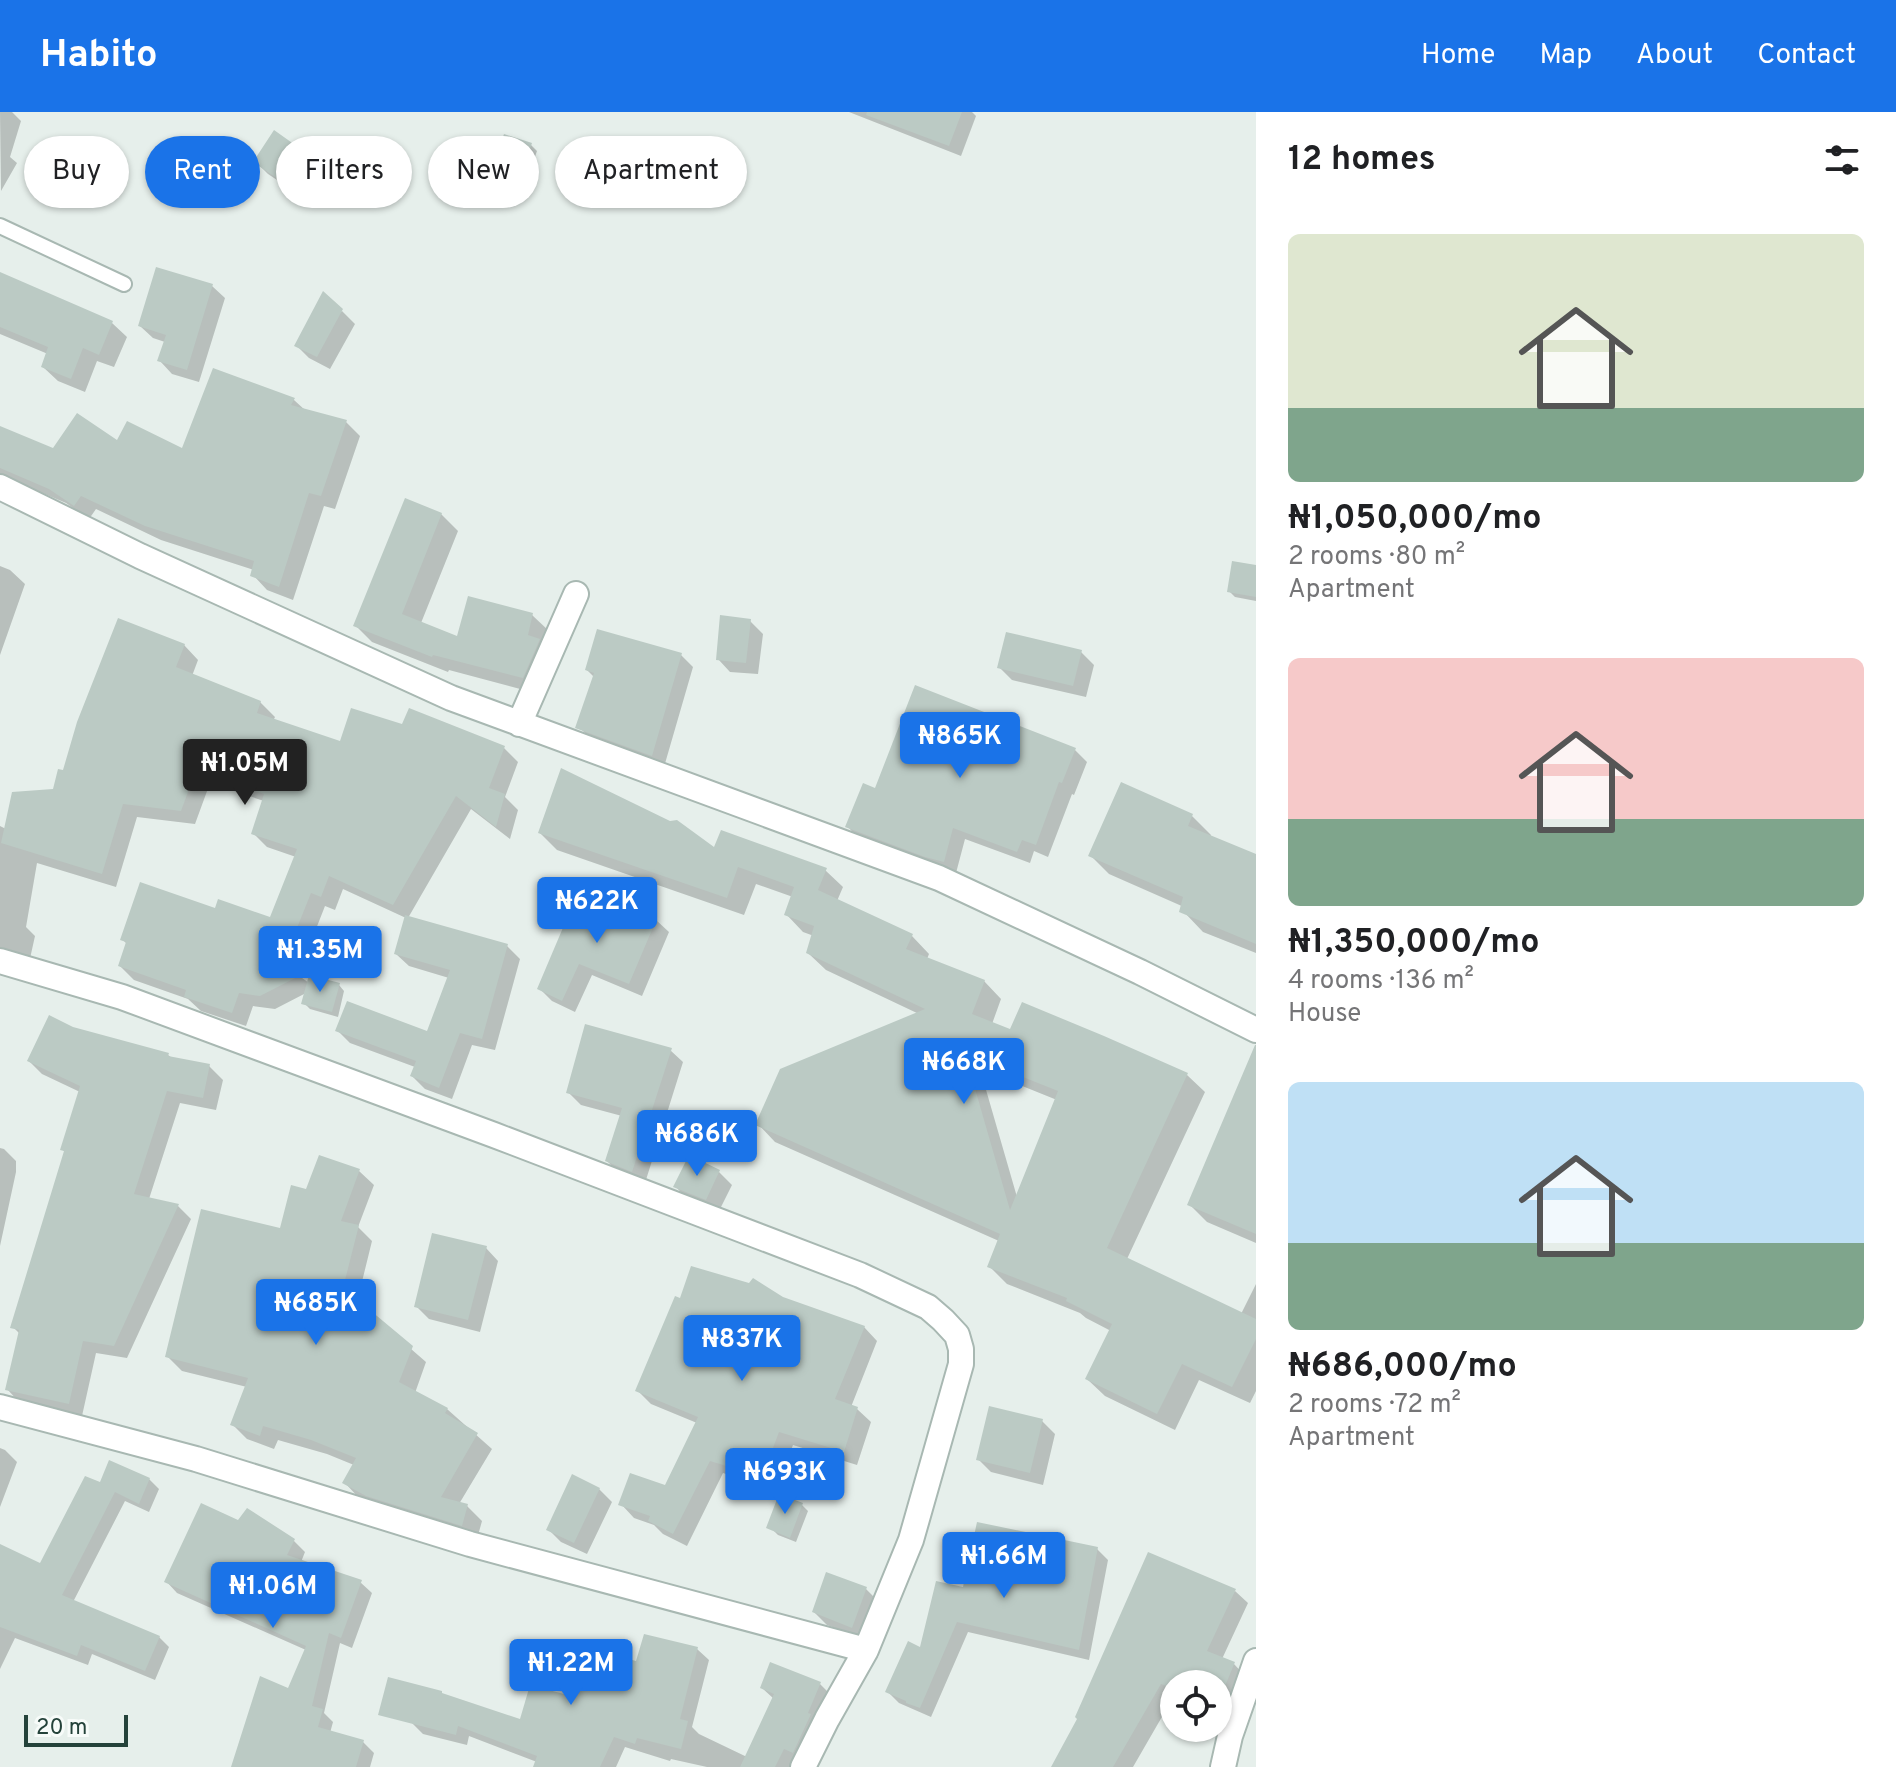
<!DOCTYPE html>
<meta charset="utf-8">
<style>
:root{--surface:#fff;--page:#f6f6f6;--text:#202124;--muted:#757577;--accent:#1a73e8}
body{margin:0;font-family:Overpass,sans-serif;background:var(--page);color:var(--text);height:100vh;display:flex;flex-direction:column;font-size:30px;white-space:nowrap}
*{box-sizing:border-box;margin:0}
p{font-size:26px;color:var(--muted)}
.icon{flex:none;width:44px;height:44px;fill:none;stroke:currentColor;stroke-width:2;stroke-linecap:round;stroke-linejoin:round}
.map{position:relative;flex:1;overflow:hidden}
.side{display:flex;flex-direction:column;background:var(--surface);width:640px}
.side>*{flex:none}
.hud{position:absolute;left:24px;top:24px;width:760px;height:72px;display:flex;gap:16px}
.tools{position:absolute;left:1160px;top:1558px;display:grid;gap:16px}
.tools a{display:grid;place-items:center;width:72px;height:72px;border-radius:50%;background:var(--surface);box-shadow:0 2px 6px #0004;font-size:40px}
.scale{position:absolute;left:24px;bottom:20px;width:104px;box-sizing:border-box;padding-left:8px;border:4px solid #24423a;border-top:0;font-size:22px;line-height:28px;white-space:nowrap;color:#24423a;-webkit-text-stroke:6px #f7fbf9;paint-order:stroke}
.price{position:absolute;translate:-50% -68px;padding:0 18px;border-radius:8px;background:var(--accent);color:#fff;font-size:26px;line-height:52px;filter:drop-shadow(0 2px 4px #0008)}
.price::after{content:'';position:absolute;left:50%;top:48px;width:24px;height:18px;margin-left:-12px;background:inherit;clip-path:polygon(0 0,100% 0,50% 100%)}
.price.selected{background:#222;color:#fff}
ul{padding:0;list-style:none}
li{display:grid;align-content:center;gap:16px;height:424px;padding:0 32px}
li span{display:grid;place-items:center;height:248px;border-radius:12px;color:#555}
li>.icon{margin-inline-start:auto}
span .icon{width:144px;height:144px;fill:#fffc;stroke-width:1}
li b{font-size:34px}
h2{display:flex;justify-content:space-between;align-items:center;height:96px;padding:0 32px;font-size:34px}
.tag{padding:0 28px;border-radius:36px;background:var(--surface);box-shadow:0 2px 6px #0004;font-size:28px;line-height:72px}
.tag.selected{background:var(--accent);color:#fff}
header{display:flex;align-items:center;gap:48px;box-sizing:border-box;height:112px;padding:0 40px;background:var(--accent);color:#fff}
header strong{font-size:38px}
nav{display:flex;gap:44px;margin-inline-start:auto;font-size:28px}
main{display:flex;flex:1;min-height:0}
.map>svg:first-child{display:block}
.shadow{fill:#0003;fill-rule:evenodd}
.building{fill:#bbcac4;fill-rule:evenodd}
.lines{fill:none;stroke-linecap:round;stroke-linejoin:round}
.service-casing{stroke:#a8b8b2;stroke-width:18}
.minor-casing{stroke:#a8b8b2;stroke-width:28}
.service{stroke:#fff;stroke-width:14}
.minor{stroke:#fff;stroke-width:24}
</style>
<header>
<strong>Habito</strong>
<nav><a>Home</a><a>Map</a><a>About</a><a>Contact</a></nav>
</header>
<main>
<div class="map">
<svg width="1256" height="1655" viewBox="0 0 1256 1655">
<rect width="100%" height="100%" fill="#e6efeb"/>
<path class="shadow" d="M 0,0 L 12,0 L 21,9 L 10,45 L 17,51 L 1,79 Z
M 849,0 L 972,0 L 976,4 L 961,44 Z
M 274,21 L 304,41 L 317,54 L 298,82 L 268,62 L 255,49 Z
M 531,33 L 537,39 L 527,67 L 501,58 L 496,52 Z
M 0,162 L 112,211 L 127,225 L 114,255 L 97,249 L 85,280 L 58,269 L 43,255 L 48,242 L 0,222 Z
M 212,174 L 225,186 L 199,270 L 172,262 L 160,249 L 165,230 L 153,226 L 140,214 Z
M 342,199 L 355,212 L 330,257 L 309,246 L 296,233 Z
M 214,258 L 294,288 L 306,299 L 346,310 L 360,324 L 335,397 L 324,394 L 293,488 L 267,478 L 253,463 L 254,458 L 161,428 L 96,397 L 89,407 L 66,391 L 0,363 L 0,316 L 54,338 L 118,331 L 184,339 Z
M 441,402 L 458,419 L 421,511 L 459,526 L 532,503 L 549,519 L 539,582 L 449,558 L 448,560 L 372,530 L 356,514 Z
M 0,454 L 10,458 L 25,472 L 0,543 Z
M 1256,455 L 1256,489 L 1235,485 L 1229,479 Z
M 750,509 L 763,522 L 758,562 L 730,560 L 718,547 Z
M 184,533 L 198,548 L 192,564 L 260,590 L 275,605 L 273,609 L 342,631 L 403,614 L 504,636 L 518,650 L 505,685 L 518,698 L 510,727 L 471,697 L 408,806 L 507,834 L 520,847 L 495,938 L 472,933 L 452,987 L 425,977 L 412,964 L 415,955 L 350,931 L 338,919 L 428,922 L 449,866 L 409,854 L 396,842 L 406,806 L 343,777 L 335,798 L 325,794 L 298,863 L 309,871 L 339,873 L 344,879 L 338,905 L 310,897 L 304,891 L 306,881 L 275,897 L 253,894 L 246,914 L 201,899 L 188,887 L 134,868 L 120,854 L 127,832 L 122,827 L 216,798 L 271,808 L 296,745 L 267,735 L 253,721 L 264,689 L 210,671 L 195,712 L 137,705 L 116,775 L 37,751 L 26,815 L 35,824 L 29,851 L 0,844 L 0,714 L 6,717 L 54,679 L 64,660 Z
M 1081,540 L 1094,553 L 1086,585 L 1012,568 L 999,555 Z
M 680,542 L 693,555 L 664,655 L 593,629 L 580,616 L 595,566 L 587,558 Z
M 1074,637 L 1087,650 L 1074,683 L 1072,682 L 1048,745 L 1034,739 L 1030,751 L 965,727 L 956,761 L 860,728 L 848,715 Z
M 1122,673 L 1192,704 L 1211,723 L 1210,726 L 1256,745 L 1256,841 L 1203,820 L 1184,800 L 1184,795 L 1109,762 L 1090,743 Z
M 540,721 L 715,738 L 825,758 L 843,775 L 837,789 L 912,824 L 929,842 L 927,847 L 984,869 L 1001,887 L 992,912 L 1011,920 L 1103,925 L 1187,963 L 1205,980 L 1127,1147 L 1241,1202 L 1256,1172 L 1256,1279 L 1250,1291 L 1199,1268 L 1175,1318 L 1105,1284 L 1087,1267 L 1111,1219 L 1086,1206 L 1080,1201 L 1007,1172 L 989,1154 L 999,1129 L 775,1030 L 758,1012 L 919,902 L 826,858 L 808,841 L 814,824 L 803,820 L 786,802 L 793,785 L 756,772 L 744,803 L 557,738 ZM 980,957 L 1057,988 L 1017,1085 Z
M 577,787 L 656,808 L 669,820 L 642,884 L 592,863 L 575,900 L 552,889 L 540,877 Z
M 72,917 L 168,943 L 172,946 L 209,954 L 223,968 L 216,998 L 180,991 L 149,1087 L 178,1094 L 191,1107 L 127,1246 L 96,1241 L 82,1304 L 20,1291 L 7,1277 L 20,1222 L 13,1215 L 65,1040 L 62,1037 L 80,980 L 42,962 L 29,949 Z
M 670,938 L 683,950 L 645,1071 L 620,1062 L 607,1049 L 622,1004 L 581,993 L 568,980 Z
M 1256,975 L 1256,1131 L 1207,1110 L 1189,1092 Z
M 0,1036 L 4,1037 L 16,1049 L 16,1060 L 0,1134 Z
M 359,1059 L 374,1073 L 358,1115 L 372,1129 L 357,1190 L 426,1250 L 415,1281 L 447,1297 L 492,1337 L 459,1392 L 467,1394 L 482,1409 L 477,1427 L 359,1386 L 345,1371 L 354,1353 L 327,1342 L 278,1328 L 274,1337 L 247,1327 L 232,1312 L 247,1275 L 182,1259 L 167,1244 L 282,1118 L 307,1079 Z
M 719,1060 L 732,1073 L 719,1099 L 688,1088 L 676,1075 Z
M 486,1136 L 498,1149 L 480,1220 L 429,1207 L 416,1194 Z
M 782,1187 L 864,1215 L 877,1229 L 851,1295 L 857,1297 L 871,1310 L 857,1353 L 793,1333 L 776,1378 L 723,1361 L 687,1434 L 663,1422 L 654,1413 L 634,1406 L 621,1392 L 666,1375 L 697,1311 L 651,1292 L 637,1278 Z
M 1042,1309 L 1055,1322 L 1043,1373 L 991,1360 L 978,1347 Z
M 0,1336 L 5,1338 L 17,1350 L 0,1395 Z
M 149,1367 L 159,1377 L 149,1400 L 125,1389 L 73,1490 L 159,1525 L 169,1535 L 155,1568 L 92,1542 L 88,1553 L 15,1526 L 0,1557 L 0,1434 L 41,1454 L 101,1372 Z
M 599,1377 L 612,1390 L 587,1442 L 561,1430 L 548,1417 Z
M 802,1393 L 808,1399 L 796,1430 L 778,1423 L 772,1417 Z
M 239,1411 L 294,1429 L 305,1440 L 301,1450 L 360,1470 L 372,1481 L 352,1536 L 340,1531 L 324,1601 L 333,1610 L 330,1621 L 363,1630 L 374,1641 L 370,1655 L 233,1655 L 289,1579 L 306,1538 L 177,1481 L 166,1469 Z
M 1097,1437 L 1108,1448 L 1089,1548 L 968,1520 L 931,1605 L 899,1591 L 888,1580 L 965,1478 Z
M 828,1463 L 866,1477 L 879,1490 L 865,1527 L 827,1513 L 814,1500 Z
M 1235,1479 L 1248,1491 L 1222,1547 L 1234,1552 L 1246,1565 L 1229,1606 L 1218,1601 L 1218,1572 L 1174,1572 L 1174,1584 L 1133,1655 L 1053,1655 Z
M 697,1537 L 709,1548 L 692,1615 L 699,1622 L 747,1645 L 774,1587 L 762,1576 L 820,1572 L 831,1583 L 791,1655 L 707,1655 L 671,1647 L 670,1649 L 625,1635 L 616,1655 L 535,1655 L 537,1650 L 469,1624 L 467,1633 L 423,1622 L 412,1611 L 522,1609 L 565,1584 L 638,1552 Z"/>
<path class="building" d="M 867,0 L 962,0 L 949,34 L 866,3 Z
M 274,18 L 305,40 L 284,71 L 253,50 Z
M 504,22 L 532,31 L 521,62 L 493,53 Z
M 156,155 L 213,172 L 187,258 L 157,249 L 166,223 L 138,214 Z
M 0,160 L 113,209 L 99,243 L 83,236 L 71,267 L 41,255 L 48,235 L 0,215 Z
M 323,179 L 343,197 L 317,245 L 294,234 Z
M 213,256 L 295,286 L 291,293 L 347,308 L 321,384 L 309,381 L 279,475 L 250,464 L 254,449 L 145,414 L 81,384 L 74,394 L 49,377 L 0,356 L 0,314 L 53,336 L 77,301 L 117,328 L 127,309 L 182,336 Z
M 405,386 L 442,401 L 402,502 L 457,524 L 468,484 L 533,501 L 528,523 L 540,527 L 523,566 L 433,543 L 432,545 L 353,514 Z
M 1232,449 L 1256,453 L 1256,485 L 1227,480 Z
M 720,503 L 751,507 L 746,551 L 716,548 Z
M 118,506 L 185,532 L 176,555 L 261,589 L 257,601 L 340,629 L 351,596 L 402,612 L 409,596 L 505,634 L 489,676 L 505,682 L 496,715 L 456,684 L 393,793 L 329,764 L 321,785 L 311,781 L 281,856 L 303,862 L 260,884 L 239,881 L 232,901 L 184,885 L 186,878 L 118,854 L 126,830 L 120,828 L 140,770 L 215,796 L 218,787 L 270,805 L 297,737 L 251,722 L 264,682 L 196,658 L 181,699 L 123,692 L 102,762 L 1,731 L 12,680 L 53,677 L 58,657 L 63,658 L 77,610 Z
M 597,517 L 682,541 L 652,644 L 575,616 L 594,561 L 585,558 Z
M 1006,520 L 1082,538 L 1073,574 L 997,556 Z
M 915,573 L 1076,636 L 1062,671 L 1059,670 L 1036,733 L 1022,728 L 1017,740 L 953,716 L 944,750 L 925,745 L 845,715 L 863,671 L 875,676 Z
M 561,656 L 670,709 L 677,708 L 714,735 L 721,718 L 827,756 L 818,778 L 913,822 L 906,837 L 985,868 L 972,902 L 1010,917 L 1022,890 L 1104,924 L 1188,961 L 1107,1136 L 1256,1207 L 1256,1227 L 1232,1275 L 1182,1252 L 1157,1302 L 1085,1267 L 1112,1212 L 1066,1189 L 1067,1186 L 987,1155 L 1000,1122 L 755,1013 L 780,957 L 925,897 L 806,841 L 814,814 L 784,803 L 794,775 L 738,755 L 727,786 L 538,721 ZM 965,942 L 1058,979 L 1010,1098 Z
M 1121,670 L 1193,702 L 1188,714 L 1256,742 L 1256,832 L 1179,800 L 1183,785 L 1088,744 Z
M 576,785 L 657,806 L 629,872 L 579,852 L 562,889 L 537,877 Z
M 405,803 L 508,832 L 482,927 L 460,921 L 439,976 L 410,964 L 416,949 L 335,919 L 347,889 L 427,919 L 450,858 L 394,842 Z
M 309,863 L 340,871 L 332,900 L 301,892 Z
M 49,903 L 73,915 L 169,941 L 168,944 L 210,952 L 203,986 L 167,979 L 134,1082 L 179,1092 L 114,1234 L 83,1229 L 69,1292 L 5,1278 L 19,1218 L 10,1216 L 64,1039 L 60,1038 L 80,974 L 27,949 Z
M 585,912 L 672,936 L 632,1060 L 605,1049 L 622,996 L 566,981 Z
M 1255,933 L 1256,933 L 1256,1122 L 1187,1093 Z
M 319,1043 L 360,1057 L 341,1109 L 359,1113 L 342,1180 L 353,1184 L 413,1234 L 399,1270 L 448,1296 L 445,1301 L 478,1321 L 441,1385 L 468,1392 L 462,1414 L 366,1384 L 342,1371 L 356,1346 L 311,1328 L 263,1314 L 260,1324 L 230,1313 L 248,1266 L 165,1245 L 201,1097 L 280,1116 L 291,1073 L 306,1077 Z
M 689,1043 L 720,1058 L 706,1088 L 673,1075 Z
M 432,1121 L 487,1134 L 468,1208 L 414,1195 Z
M 691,1154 L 749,1171 L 753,1166 L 783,1185 L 865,1214 L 835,1287 L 858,1295 L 844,1340 L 779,1320 L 762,1365 L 710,1349 L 673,1422 L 648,1409 L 650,1404 L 618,1393 L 630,1361 L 665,1373 L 698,1305 L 635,1279 L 675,1184 L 680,1186 Z
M 989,1294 L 1043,1307 L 1030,1361 L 976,1348 Z
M 109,1348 L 150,1366 L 139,1392 L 115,1380 L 62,1483 L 160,1524 L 145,1559 L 81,1533 L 77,1544 L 0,1515 L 0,1432 L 40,1451 L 85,1364 L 100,1370 Z
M 572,1362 L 600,1376 L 574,1431 L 546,1418 Z
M 779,1382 L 803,1391 L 790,1426 L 766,1416 Z
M 201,1391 L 238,1408 L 247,1396 L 295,1427 L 287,1443 L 362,1468 L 341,1526 L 329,1521 L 312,1594 L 323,1597 L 318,1615 L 364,1628 L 356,1655 L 231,1655 L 260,1564 L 288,1576 L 306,1534 L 164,1470 Z
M 977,1410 L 1098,1435 L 1079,1538 L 957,1510 L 920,1596 L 906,1591 L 906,1589 L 885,1580 L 908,1529 L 920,1535 L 936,1469 L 963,1475 Z
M 1148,1440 L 1236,1477 L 1207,1539 L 1235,1550 L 1218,1591 L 1218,1572 L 1174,1572 L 1174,1577 L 1161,1572 L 1113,1655 L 1051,1655 L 1077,1607 L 1075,1605 Z
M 826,1460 L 867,1475 L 852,1516 L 812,1500 Z
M 644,1522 L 698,1535 L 680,1607 L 688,1609 L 681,1637 L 637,1626 L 635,1632 L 614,1625 L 600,1655 L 533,1655 L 537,1644 L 458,1614 L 456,1623 L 378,1603 L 388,1565 L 442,1579 L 442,1581 L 520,1607 L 530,1573 L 564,1582 L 578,1533 L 636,1549 Z
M 770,1550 L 821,1570 L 808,1601 L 811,1602 L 793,1641 L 784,1637 L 775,1655 L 740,1655 L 774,1582 L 760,1576 Z"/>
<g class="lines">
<defs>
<path id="service" d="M 0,114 L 124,172"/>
<path id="minor" d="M 0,375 L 140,444 L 451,586 L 939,766 L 1140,860 L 1256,918
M 519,612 L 576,482
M 0,849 L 122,885 L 494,1023 L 860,1163 L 928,1195 L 943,1208 L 957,1223 L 961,1237 L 961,1252 L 911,1428 L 866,1538 L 827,1607 L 803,1655
M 0,1295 L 196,1347 L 470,1432 L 866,1538
M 1223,1655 L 1230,1624 L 1256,1549"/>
</defs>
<use href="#service" class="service-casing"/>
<use href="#minor" class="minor-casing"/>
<use href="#service" class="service"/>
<use href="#minor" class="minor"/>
</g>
</svg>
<div class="tools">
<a><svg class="icon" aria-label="locate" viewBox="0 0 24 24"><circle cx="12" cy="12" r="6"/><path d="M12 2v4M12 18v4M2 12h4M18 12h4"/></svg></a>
</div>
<div class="scale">20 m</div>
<b class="price" style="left:960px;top:668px">₦865K</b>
<b class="price selected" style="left:245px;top:695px">₦1.05M</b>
<b class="price" style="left:597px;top:833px">₦622K</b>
<b class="price" style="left:320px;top:882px">₦1.35M</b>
<b class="price" style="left:964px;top:994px">₦668K</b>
<b class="price" style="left:697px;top:1066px">₦686K</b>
<b class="price" style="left:316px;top:1235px">₦685K</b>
<b class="price" style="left:742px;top:1271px">₦837K</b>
<b class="price" style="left:785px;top:1404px">₦693K</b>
<b class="price" style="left:1004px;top:1488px">₦1.66M</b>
<b class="price" style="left:273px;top:1518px">₦1.06M</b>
<b class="price" style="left:571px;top:1595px">₦1.22M</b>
<div class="hud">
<a class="tag">Buy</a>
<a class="tag selected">Rent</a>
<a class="tag">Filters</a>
<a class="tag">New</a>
<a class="tag">Apartment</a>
</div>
</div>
<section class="side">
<h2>12 homes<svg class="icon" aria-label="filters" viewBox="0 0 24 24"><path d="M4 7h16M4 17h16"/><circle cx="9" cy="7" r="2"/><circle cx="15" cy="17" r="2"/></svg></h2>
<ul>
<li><span style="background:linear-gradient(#dfe7d0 70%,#7fa58c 0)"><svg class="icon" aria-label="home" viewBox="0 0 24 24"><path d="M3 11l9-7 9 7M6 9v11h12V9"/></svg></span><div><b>₦1,050,000/mo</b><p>2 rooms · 80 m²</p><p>Apartment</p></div></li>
<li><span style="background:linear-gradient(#f6c9c9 65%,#7fa58c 0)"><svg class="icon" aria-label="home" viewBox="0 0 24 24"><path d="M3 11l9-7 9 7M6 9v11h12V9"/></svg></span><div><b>₦1,350,000/mo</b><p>4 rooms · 136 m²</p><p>House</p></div></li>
<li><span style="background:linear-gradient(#bfe0f5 65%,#7fa58c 0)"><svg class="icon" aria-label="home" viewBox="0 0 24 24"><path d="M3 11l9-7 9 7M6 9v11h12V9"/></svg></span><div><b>₦686,000/mo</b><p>2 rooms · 72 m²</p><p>Apartment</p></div></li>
</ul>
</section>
</main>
